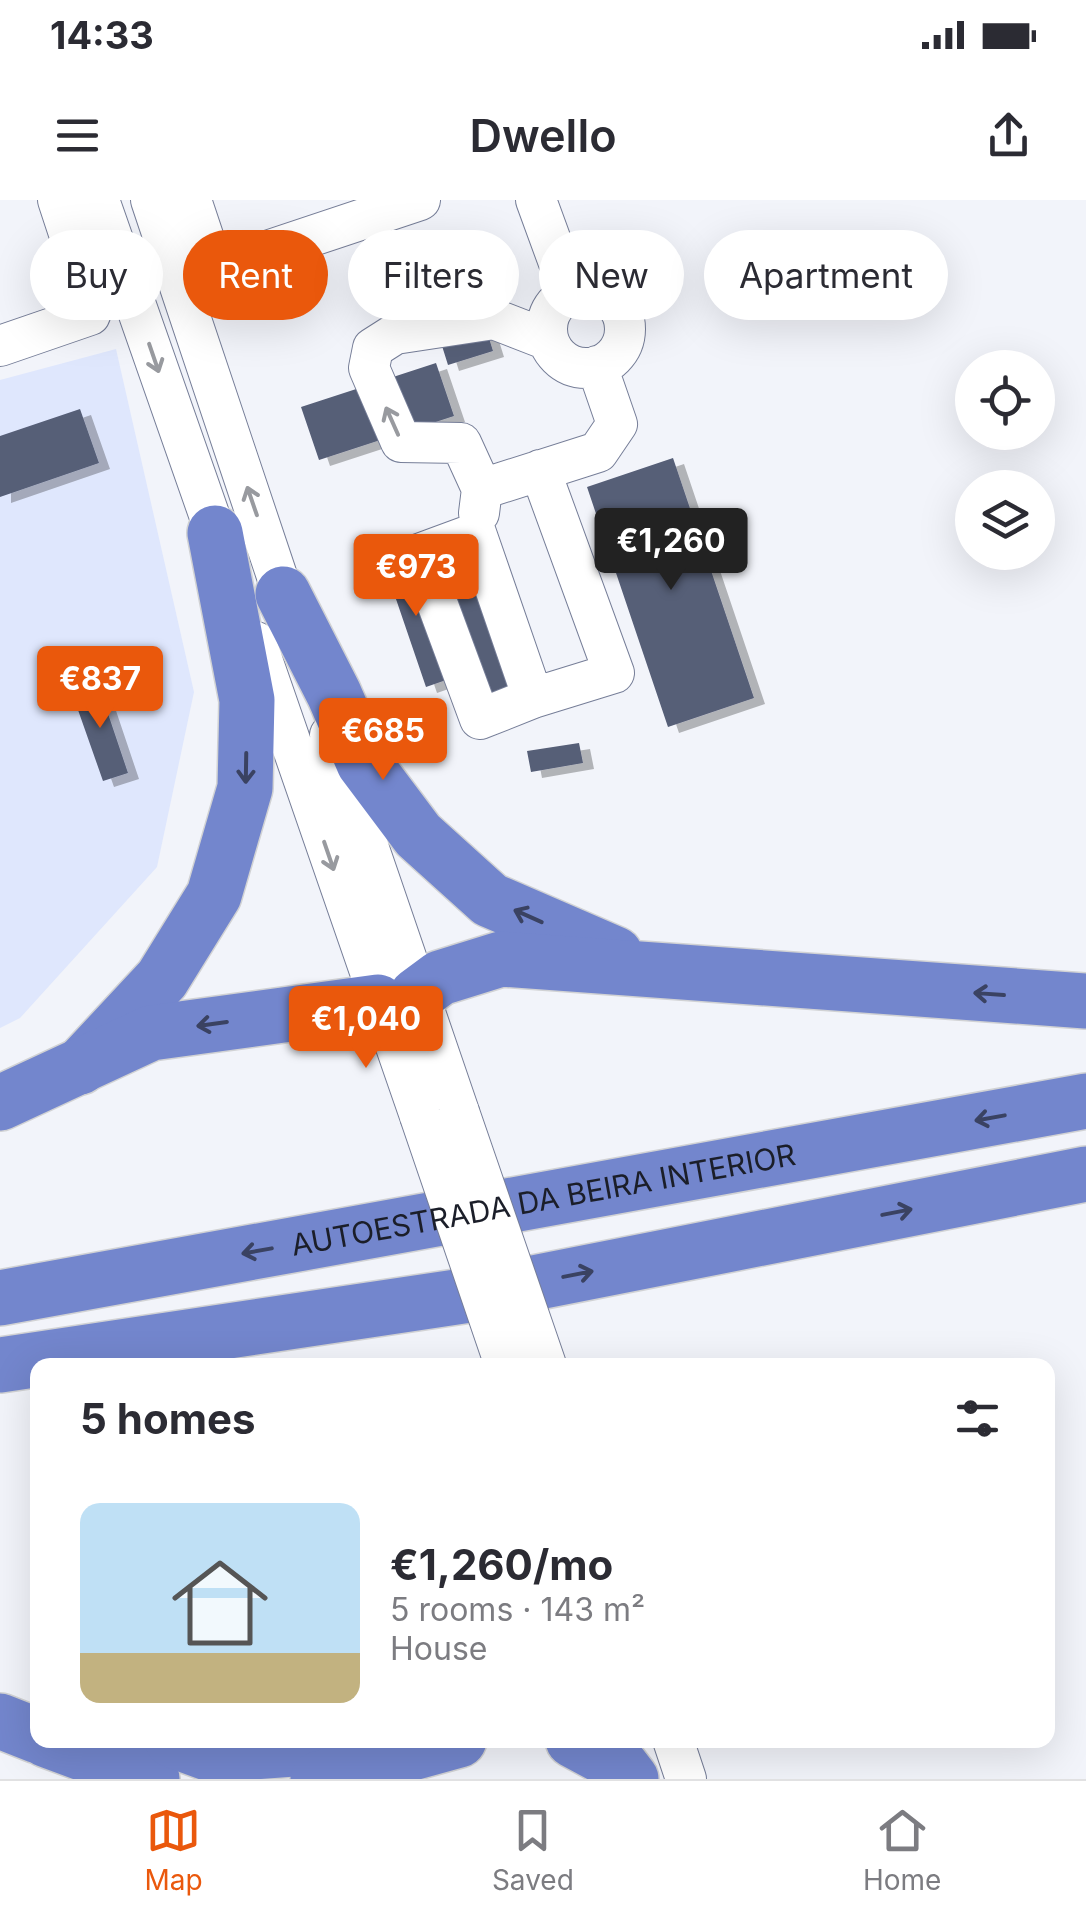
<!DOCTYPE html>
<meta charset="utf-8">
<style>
:root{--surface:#fff;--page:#f7f7f7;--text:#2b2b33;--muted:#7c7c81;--line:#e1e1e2;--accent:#ea580c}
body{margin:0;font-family:Inter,sans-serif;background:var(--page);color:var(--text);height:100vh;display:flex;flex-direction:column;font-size:38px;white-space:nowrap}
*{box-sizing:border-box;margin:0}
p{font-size:32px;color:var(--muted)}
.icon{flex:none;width:55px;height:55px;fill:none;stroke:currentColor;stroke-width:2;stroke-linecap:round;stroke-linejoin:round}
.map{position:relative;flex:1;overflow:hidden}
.sheet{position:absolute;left:30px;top:1158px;width:1025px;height:390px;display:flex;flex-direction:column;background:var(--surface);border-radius:20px;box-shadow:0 10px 40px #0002}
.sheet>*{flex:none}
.hud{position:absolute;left:30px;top:30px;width:1028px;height:90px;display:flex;gap:20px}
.tools{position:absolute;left:955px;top:150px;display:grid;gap:20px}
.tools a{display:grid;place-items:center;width:100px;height:100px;border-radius:50%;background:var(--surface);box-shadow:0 10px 40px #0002;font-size:50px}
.price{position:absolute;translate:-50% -85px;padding:0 22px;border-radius:10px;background:var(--accent);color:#fff;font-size:32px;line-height:65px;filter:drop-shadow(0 2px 5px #0008)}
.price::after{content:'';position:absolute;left:50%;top:60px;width:30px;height:22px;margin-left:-15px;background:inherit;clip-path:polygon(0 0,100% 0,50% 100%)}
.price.current{background:#222;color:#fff}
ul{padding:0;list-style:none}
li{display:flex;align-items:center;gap:30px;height:250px;padding:0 50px}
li+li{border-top:2px solid var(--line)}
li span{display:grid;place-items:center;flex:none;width:280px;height:200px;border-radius:20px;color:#555}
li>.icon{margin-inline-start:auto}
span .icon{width:120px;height:120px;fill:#fffc;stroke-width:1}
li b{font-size:42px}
h2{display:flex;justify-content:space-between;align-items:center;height:120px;padding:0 50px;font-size:42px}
.pill{padding:0 35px;border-radius:45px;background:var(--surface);box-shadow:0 10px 40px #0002;font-size:35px;line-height:90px}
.pill.current{background:var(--accent);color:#fff}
.status{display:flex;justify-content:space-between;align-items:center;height:70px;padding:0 50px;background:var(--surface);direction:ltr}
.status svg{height:28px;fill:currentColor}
header{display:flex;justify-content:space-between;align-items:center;height:130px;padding:0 50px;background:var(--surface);font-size:45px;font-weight:600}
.tabs{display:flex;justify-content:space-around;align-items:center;height:140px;border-top:2px solid var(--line);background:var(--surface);font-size:28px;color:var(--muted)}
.tabs a{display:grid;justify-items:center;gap:5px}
.tabs .current{color:var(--accent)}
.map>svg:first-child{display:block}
.built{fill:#dfe7fd}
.building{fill:#565e77;filter:url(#shadow)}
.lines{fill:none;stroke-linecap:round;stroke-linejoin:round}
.minor-casing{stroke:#767e98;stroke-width:42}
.highway-casing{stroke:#d1d2d4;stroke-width:58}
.minor{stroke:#fff;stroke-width:40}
.highway{stroke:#7386cd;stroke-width:55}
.minor-bridge-casing{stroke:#767e98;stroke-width:42;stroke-linecap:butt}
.minor-bridge{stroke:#fff;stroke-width:40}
.oneway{stroke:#989a9f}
.oneway2{stroke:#3a4262}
.labels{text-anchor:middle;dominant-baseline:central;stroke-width:10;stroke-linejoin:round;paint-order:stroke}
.street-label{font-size:30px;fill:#1b1e29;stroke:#fff}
</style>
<div class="status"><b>14:33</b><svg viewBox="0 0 49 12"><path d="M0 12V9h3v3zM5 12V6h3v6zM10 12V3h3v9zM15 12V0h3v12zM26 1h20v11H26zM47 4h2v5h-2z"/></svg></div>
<header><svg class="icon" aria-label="menu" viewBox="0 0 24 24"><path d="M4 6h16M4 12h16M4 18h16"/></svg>Dwello<svg class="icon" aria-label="share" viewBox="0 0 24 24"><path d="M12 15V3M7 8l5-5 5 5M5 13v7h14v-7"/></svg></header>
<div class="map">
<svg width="1086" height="1579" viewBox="0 0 1086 1579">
<defs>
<filter id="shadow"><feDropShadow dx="11" dy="6" stdDeviation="0" flood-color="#0004"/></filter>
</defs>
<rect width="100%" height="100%" fill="#f2f4fa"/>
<path class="built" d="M 116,149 L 194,492 L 157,667 L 20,818 L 0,828 L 0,180 Z"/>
<path class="building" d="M 472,84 L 493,151 L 448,165 L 427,98 Z
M 436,163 L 454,216 L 319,260 L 301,207 Z
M 80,209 L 99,263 L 0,297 L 0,236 Z
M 673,258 L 754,498 L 668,527 L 587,287 Z
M 468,344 L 516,485 L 488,494 L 439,354 Z
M 405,350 L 449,479 L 426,487 L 382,358 Z
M 97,481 L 128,573 L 103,581 L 71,490 Z
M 579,543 L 583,563 L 531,572 L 527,551 Z"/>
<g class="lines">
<defs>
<path id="minor" d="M 99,0 L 225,360
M 151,0 L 291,418
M 191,0 L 208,51 L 231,63 L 420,0
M 536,0 L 570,93
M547 129a39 39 0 1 1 78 0a39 39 0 1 1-78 0Z
M 0,146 L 90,115 L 85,82 L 58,0
M 482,289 L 461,243 L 401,242 L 369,168 L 373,148 L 395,134 L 494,119 L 548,140
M 479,313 L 482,289 L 598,252 L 617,224 L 597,166
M 256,442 L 420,916
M 533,498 L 476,333 L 419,354 L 480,519 L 533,498 L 614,473 L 540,270
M 330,535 L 459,912
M 673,1540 L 686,1579"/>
<g id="highway">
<path d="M 283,394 L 334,494 L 364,563 L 418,635 L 490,700 L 615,754"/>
<path d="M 417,795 L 440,778 L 501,759 L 1086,801"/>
<path d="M 80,867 L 162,779 L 214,695 L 245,588 L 247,500 L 215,333"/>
<path d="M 0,903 L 151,833 L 378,802"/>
<path id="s1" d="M 0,1098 L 1086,901"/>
<path d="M 0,1165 L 483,1093 L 1086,974"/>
<path d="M 0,1521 L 38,1536"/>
<path d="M 47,1540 L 152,1579"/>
<path d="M 172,1540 L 213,1555 L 307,1548 L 330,1540"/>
<path d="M 573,1540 L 621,1566 L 631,1579"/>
<path d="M 318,1579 L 459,1540"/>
</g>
</defs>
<use href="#minor" class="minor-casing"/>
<use href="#highway" class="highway-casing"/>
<use href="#minor" class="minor"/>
<use href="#highway" class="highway"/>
<defs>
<path id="minor-bridge" d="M 459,912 L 546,1165
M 420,916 L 505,1165"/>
</defs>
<use href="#minor-bridge" class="minor-bridge-casing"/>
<use href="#minor-bridge" class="minor-bridge"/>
</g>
<defs><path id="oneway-shaft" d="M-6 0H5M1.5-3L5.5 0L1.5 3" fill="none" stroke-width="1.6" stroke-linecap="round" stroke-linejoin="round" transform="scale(2.5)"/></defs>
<g class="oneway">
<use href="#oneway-shaft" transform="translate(154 158) rotate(71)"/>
<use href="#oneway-shaft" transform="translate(392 221) rotate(-114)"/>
<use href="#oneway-shaft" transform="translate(252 301) rotate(-109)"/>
<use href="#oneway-shaft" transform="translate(329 656) rotate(71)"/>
</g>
<g class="oneway2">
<use href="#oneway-shaft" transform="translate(246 568) rotate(91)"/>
<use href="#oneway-shaft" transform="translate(528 716) rotate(-156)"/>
<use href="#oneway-shaft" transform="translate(989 794) rotate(-176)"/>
<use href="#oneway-shaft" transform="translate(212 824) rotate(172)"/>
<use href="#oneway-shaft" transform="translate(990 918) rotate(170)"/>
<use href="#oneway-shaft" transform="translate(897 1012) rotate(-11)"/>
<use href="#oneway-shaft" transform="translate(257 1051) rotate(170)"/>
<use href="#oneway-shaft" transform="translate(578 1074) rotate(-11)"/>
</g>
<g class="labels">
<g class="street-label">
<text stroke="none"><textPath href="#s1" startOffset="552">AUTOESTRADA DA BEIRA INTERIOR</textPath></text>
</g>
</g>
</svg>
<div class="tools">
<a><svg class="icon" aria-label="locate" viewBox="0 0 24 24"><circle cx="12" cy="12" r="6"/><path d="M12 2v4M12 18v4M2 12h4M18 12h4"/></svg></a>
<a><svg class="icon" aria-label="layers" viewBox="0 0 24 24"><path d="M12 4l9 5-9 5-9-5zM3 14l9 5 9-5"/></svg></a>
</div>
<b class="price current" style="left:671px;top:393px">€1,260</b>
<b class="price" style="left:416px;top:419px">€973</b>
<b class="price" style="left:100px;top:531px">€837</b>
<b class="price" style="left:383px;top:583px">€685</b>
<b class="price" style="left:366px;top:871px">€1,040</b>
<div class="hud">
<a class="pill">Buy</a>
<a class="pill current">Rent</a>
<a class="pill">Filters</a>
<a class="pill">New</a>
<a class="pill">Apartment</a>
</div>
<section class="sheet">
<h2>5 homes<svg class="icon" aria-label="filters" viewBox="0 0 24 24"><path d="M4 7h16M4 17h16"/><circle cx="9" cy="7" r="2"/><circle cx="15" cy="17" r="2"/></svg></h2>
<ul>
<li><span style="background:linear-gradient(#bfe0f5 75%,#c2b280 0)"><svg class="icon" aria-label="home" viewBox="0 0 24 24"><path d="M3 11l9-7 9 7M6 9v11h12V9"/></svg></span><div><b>€1,260/mo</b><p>5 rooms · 143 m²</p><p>House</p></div></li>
</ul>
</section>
</div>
<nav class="tabs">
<a class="current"><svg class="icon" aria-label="map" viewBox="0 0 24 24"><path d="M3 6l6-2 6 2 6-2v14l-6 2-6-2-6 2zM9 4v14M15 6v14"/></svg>Map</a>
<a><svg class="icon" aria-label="saved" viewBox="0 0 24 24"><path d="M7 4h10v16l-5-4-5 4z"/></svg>Saved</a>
<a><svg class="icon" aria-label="home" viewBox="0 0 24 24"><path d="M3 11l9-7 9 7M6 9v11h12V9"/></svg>Home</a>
</nav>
